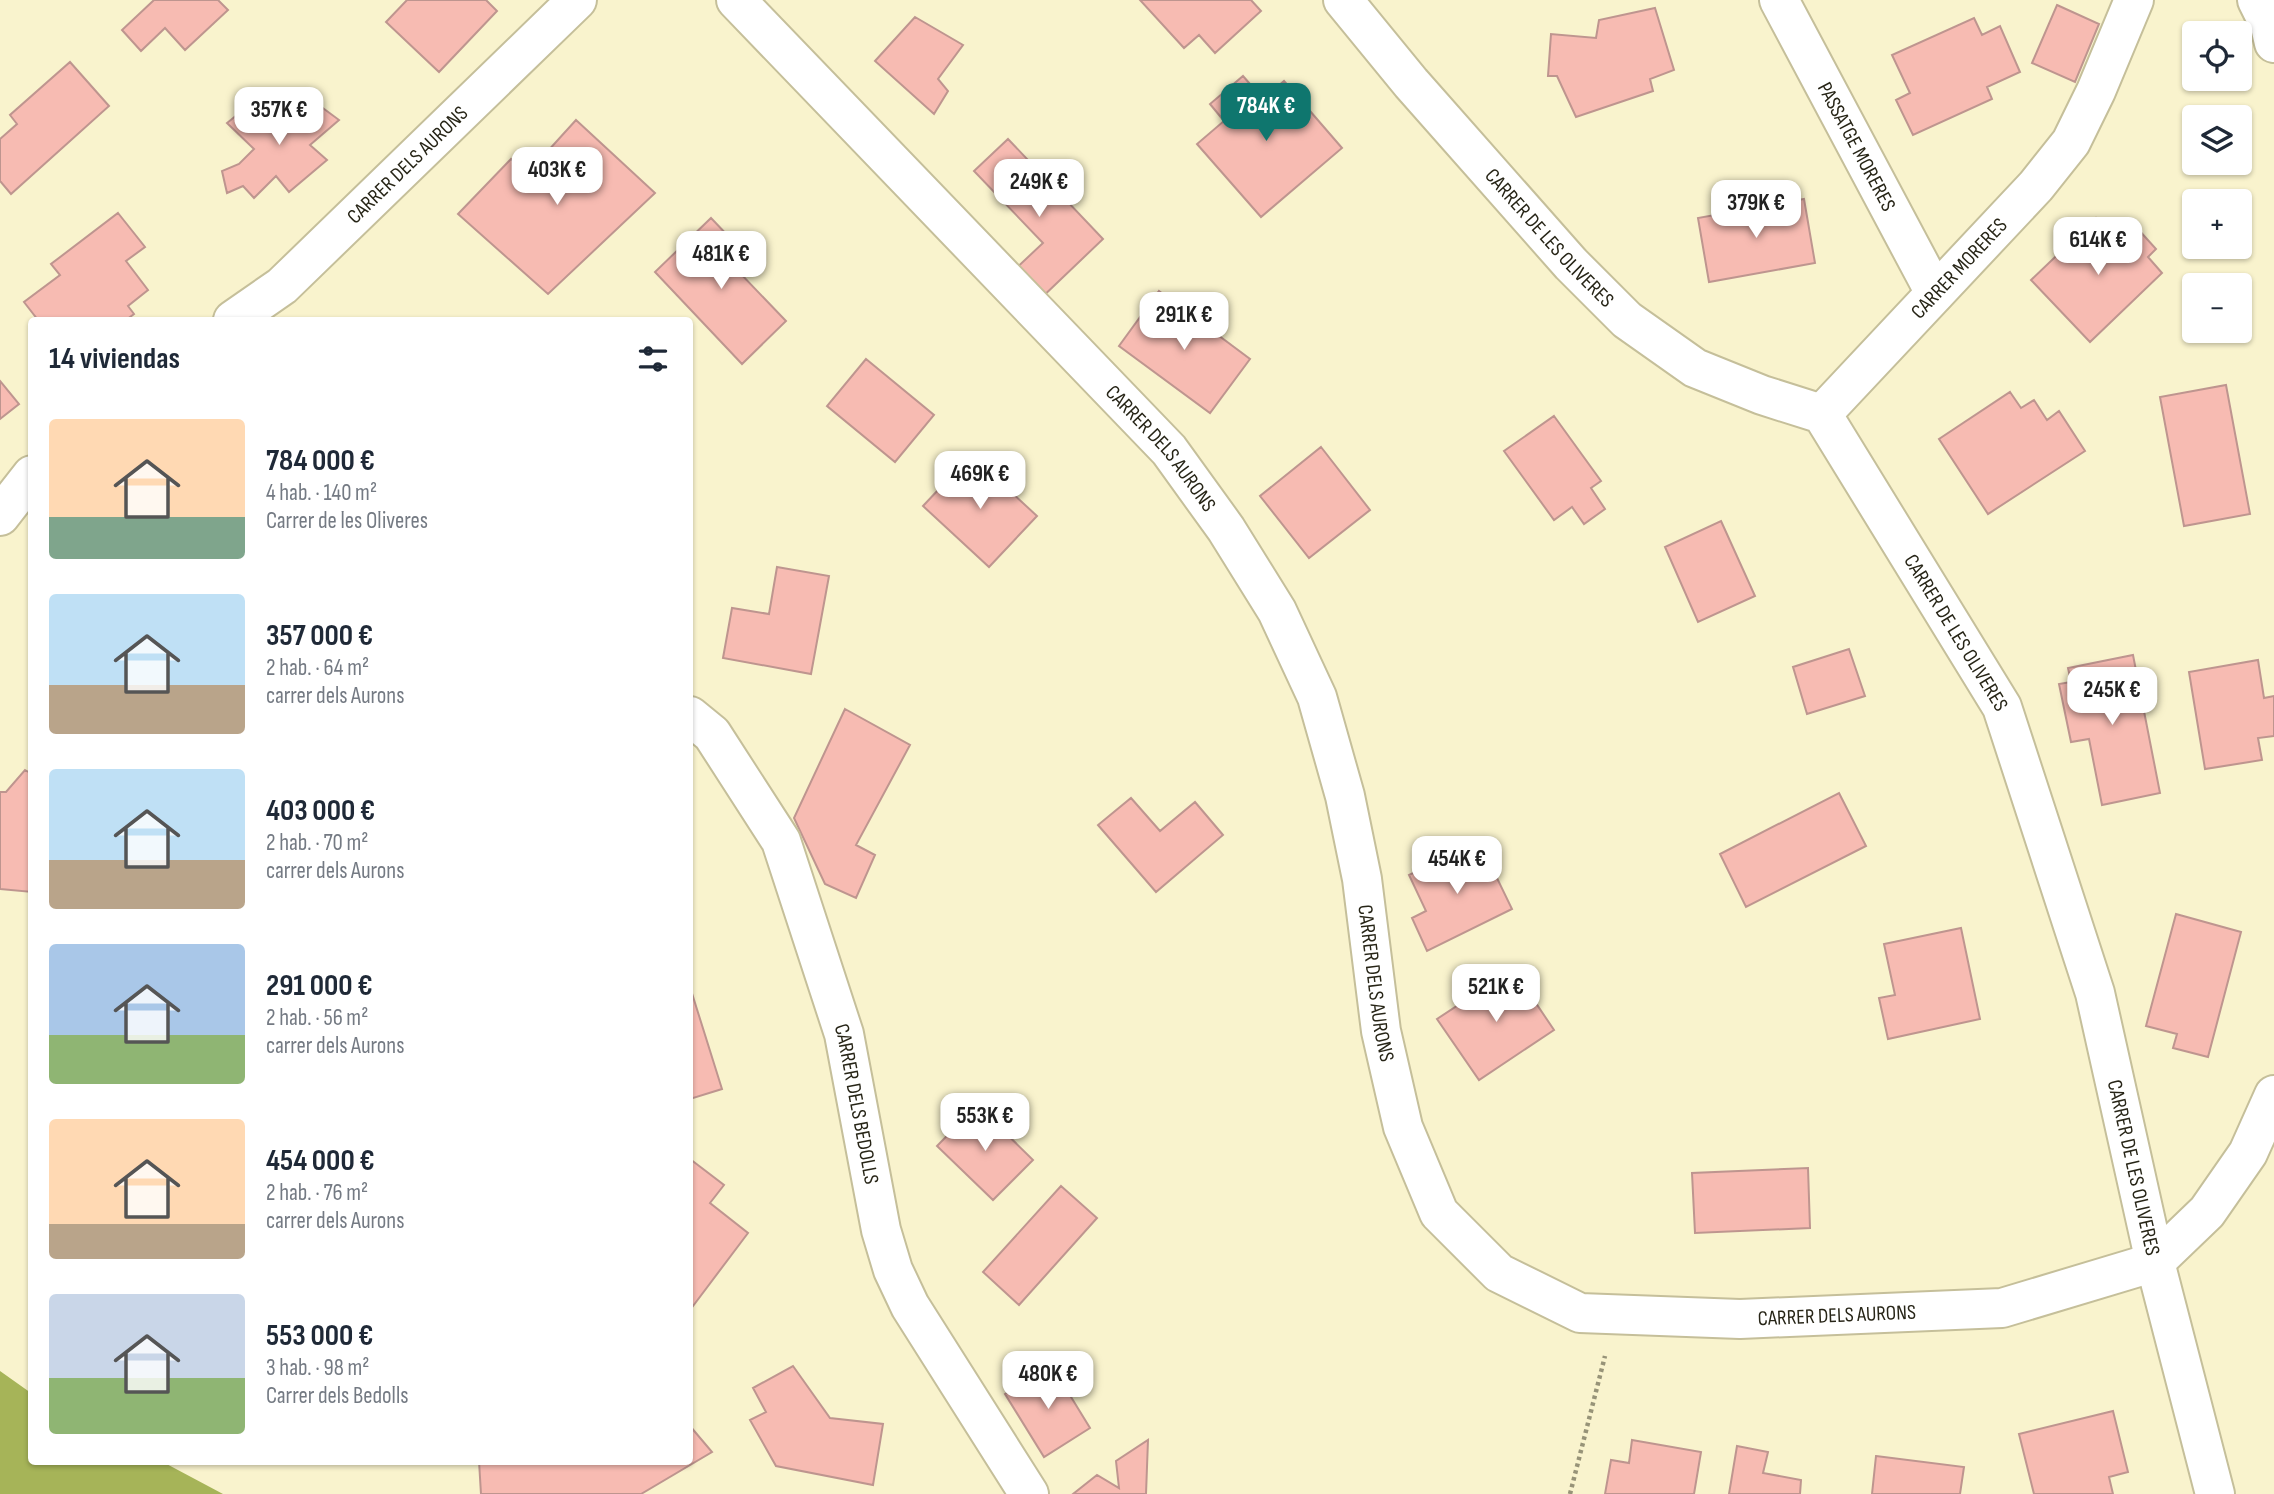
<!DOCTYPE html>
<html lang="es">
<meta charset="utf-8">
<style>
:root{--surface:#fff;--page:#f2f2f3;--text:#1f2937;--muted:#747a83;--accent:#0f766e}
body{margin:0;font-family:"Sofia Sans Condensed",sans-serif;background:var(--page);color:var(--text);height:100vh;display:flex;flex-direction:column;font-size:26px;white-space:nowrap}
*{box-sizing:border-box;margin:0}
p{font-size:23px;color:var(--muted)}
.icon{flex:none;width:38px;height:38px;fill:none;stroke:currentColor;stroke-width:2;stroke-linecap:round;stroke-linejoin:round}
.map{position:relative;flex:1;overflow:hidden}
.details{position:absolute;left:28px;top:317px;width:665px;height:1148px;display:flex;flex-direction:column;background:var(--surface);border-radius:7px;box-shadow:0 2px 5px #0004}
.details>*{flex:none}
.buttons{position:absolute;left:2182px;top:21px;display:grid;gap:14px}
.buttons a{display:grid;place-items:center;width:70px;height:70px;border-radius:7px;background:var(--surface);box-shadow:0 2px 5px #0004;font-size:35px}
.price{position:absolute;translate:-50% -60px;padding:0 16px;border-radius:14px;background:#fff;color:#222;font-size:23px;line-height:46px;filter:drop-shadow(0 2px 4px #0008)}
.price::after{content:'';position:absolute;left:50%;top:42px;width:21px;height:16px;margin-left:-10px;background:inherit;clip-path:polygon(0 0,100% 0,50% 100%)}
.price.active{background:var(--accent);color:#fff}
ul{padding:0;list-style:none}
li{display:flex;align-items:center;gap:21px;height:175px;padding:0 21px}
li span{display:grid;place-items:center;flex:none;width:196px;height:140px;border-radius:7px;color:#555}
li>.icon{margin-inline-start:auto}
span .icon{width:84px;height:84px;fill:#fffc;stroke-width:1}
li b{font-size:30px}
h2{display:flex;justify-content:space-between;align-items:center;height:84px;padding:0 21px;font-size:30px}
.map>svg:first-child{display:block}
.forest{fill:#a6b458}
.building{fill:#f7bbb2;stroke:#be958f;stroke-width:2}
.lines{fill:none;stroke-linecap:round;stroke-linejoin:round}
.minor-casing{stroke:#c5bf9a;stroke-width:42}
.path{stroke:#979378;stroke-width:4.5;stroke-dasharray:3.5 3.5;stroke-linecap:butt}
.minor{stroke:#fff;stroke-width:38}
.labels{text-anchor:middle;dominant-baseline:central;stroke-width:5;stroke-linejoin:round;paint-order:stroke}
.street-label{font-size:21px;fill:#272517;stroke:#fff}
</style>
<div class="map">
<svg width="2274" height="1494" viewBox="0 0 2274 1494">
<rect width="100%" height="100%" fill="#f9f3cd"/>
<path class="forest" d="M 0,1371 L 31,1393 L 32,1461 L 161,1461 L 223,1494 L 0,1494 Z"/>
<path class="building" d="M 154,0 L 218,0 L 228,10 L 185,50 L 165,28 L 141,51 L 122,30 Z
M 407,0 L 486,0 L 497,11 L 439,72 L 386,22 Z
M 1140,0 L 1251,0 L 1261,11 L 1215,53 L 1199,35 L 1184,48 Z
M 2057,5 L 2099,24 L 2075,82 L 2032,63 Z
M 1655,8 L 1674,70 L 1650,79 L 1653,91 L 1576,117 L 1557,76 L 1548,76 L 1551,34 L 1596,38 L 1599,20 Z
M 915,17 L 963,45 L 938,79 L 948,91 L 934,114 L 875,61 Z
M 1974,18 L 1982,35 L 2000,26 L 2020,72 L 1987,87 L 1992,99 L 1913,135 L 1896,100 L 1910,93 L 1892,55 Z
M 70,62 L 109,106 L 11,194 L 0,181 L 0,139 L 17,124 L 10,115 Z
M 1243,76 L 1263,99 L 1284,81 L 1342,148 L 1261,217 L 1197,144 L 1224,121 L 1210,104 Z
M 312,100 L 339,120 L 310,145 L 327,160 L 289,192 L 276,176 L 254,198 L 243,186 L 227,193 L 222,171 L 239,164 L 254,149 L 227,123 L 243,110 L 258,123 L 280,103 L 298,113 Z
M 576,120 L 655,193 L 548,294 L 458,214 L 511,159 L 527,174 Z
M 1008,139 L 1103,239 L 1037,302 L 1010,274 L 1043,243 L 974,171 Z
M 1804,199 L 1815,263 L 1709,282 L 1698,218 Z
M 118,213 L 145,247 L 126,261 L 148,290 L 128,306 L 134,314 L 126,320 L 38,320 L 24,302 L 60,275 L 51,264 Z
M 711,218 L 750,259 L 738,271 L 786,321 L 742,364 L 655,272 Z
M 2096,218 L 2121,243 L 2137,228 L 2156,249 L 2148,257 L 2162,273 L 2090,342 L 2031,280 Z
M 1159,291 L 1250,359 L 1210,413 L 1119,346 Z
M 866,359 L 934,415 L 895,462 L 827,406 Z
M 0,381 L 19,404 L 0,419 Z
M 2226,385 L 2250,514 L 2184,526 L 2160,397 Z
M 2010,392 L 2021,408 L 2034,400 L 2047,420 L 2059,411 L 2085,451 L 1988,514 L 1939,439 Z
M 1554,416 L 1601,481 L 1591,488 L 1605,509 L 1584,524 L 1572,507 L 1554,520 L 1504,451 Z
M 1321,447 L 1370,510 L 1309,558 L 1260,496 Z
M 971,455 L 1037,516 L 989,567 L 923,506 Z
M 1721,521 L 1755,596 L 1698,622 L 1665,547 Z
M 777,567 L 829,576 L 811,674 L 723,658 L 732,608 L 769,614 Z
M 1849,649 L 1865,696 L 1807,714 L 1793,667 Z
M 2133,655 L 2160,793 L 2102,805 L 2089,739 L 2071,742 L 2059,684 L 2071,682 L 2068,668 Z
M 2258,660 L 2264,698 L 2274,696 L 2274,736 L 2258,738 L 2262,760 L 2205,769 L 2189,672 Z
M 845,709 L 910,745 L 856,845 L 875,855 L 856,898 L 825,884 L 794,818 Z
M 25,770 L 32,774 L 32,892 L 0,889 L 0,792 L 6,792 Z
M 1839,793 L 1866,846 L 1746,907 L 1720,854 Z
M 1131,798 L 1160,831 L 1195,802 L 1223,835 L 1156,892 L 1098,825 Z
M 1479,841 L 1512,909 L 1427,951 L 1412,918 L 1426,911 L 1409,875 Z
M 2176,914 L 2241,932 L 2208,1057 L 2173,1048 L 2177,1034 L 2146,1026 Z
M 1961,928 L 1980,1019 L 1888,1039 L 1879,998 L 1895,995 L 1884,944 Z
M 1513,969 L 1554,1030 L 1479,1080 L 1437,1019 Z
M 690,987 L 722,1089 L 690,1099 Z
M 977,1105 L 1033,1160 L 993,1200 L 937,1146 Z
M 690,1159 L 724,1185 L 710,1203 L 748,1233 L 693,1306 L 690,1303 Z
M 1808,1168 L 1810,1228 L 1695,1233 L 1692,1173 Z
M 1061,1186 L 1097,1218 L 1019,1305 L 983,1272 Z
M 793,1366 L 830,1418 L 883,1424 L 873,1485 L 776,1466 L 750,1420 L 766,1412 L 753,1388 Z
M 1052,1366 L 1090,1428 L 1044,1457 L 1005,1394 Z
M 2113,1411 L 2128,1472 L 2109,1477 L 2113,1494 L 2034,1494 L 2019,1434 Z
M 690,1426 L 712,1452 L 641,1494 L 481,1494 L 479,1461 L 690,1461 Z
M 1148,1440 L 1146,1494 L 1073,1494 L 1097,1475 L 1119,1488 L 1116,1461 Z
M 1632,1440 L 1701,1452 L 1694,1494 L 1605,1494 L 1611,1460 L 1629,1463 Z
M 1737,1446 L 1768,1452 L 1763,1473 L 1801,1480 L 1800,1494 L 1729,1494 Z
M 1876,1456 L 1964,1467 L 1960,1494 L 1872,1494 Z"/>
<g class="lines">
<defs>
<g id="minor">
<path id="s1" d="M 736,0 L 1169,450 L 1226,529 L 1277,611 L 1317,697 L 1345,796 L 1362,879 L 1381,1031 L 1403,1127 L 1439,1213 L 1499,1273 L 1580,1313 L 1740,1319 L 2002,1308 L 2155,1262 L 2207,1212 L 2248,1153 L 2274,1095"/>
<path id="s2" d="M 1343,0 L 1411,83 L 1571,264 L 1627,320 L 1695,368 L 1762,395 L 1822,414 L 2002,707 L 2095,993 L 2155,1262 L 2215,1494"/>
<path id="s3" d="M 1779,0 L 1935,293"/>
<path d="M 2257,0 L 2270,26 L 2274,43"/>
<path id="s4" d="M 233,320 L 282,286 L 577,0"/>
<path id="s5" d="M 1822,414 L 2036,186 L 2071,142 L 2096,91 L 2134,0"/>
<path d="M 0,516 L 32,475"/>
<path id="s6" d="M 690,716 L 712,734 L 781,841 L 844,1034 L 881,1230 L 893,1270 L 910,1306 L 1029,1494"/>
</g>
</defs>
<use href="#minor" class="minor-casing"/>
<path class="path" d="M 1570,1494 L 1605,1356"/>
<use href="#minor" class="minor"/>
</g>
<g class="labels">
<g class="street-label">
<text stroke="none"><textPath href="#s3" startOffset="166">PASSATGE MORERES</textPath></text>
<text stroke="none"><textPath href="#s4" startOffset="234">CARRER DELS AURONS</textPath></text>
<text stroke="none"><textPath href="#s2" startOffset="315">CARRER DE LES OLIVERES</textPath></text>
<text stroke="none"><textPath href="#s5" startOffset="200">CARRER MORERES</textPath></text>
<text stroke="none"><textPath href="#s1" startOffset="618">CARRER DELS AURONS</textPath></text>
<text stroke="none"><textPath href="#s2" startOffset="903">CARRER DE LES OLIVERES</textPath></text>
<text stroke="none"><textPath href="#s1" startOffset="1206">CARRER DELS AURONS</textPath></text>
<text stroke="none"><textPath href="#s6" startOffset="430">CARRER DELS BEDOLLS</textPath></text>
<text stroke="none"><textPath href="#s2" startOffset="1470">CARRER DE LES OLIVERES</textPath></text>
<text stroke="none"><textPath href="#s1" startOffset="1878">CARRER DELS AURONS</textPath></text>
</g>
</g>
</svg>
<div class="buttons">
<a><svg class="icon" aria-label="locate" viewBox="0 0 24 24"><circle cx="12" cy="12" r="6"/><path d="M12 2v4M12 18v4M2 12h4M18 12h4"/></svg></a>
<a><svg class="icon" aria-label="layers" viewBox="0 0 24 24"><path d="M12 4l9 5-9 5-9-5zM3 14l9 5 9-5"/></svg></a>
<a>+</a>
<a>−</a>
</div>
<b class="price active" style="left:1266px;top:143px">784K €</b>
<b class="price" style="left:279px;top:147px">357K €</b>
<b class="price" style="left:557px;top:207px">403K €</b>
<b class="price" style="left:1039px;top:219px">249K €</b>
<b class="price" style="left:1756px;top:240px">379K €</b>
<b class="price" style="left:2098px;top:277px">614K €</b>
<b class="price" style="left:721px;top:291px">481K €</b>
<b class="price" style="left:1184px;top:352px">291K €</b>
<b class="price" style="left:980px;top:511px">469K €</b>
<b class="price" style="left:2112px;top:727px">245K €</b>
<b class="price" style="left:1457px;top:896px">454K €</b>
<b class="price" style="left:1496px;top:1024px">521K €</b>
<b class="price" style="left:985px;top:1153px">553K €</b>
<b class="price" style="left:1048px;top:1411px">480K €</b>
<section class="details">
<h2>14 viviendas<svg class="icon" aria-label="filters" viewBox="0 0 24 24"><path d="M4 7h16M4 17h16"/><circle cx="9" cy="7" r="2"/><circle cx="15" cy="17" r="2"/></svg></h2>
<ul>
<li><span style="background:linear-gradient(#ffd9b3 70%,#7fa58c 0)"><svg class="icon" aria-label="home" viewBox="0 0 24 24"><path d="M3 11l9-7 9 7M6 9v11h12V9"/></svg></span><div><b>784 000 €</b><p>4 hab. · 140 m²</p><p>Carrer de les Oliveres</p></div></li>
<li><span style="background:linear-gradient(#bfe0f5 65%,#b9a48a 0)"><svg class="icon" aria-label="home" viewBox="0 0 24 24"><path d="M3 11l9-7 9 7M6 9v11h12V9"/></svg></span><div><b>357 000 €</b><p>2 hab. · 64 m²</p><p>carrer dels Aurons</p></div></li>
<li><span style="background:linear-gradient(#bfe0f5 65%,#b9a48a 0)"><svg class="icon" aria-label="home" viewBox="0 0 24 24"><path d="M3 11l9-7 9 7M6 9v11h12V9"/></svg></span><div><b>403 000 €</b><p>2 hab. · 70 m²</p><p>carrer dels Aurons</p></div></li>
<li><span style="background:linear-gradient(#a9c7e8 65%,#8fb573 0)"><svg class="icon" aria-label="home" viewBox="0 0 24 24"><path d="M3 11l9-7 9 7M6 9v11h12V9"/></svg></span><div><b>291 000 €</b><p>2 hab. · 56 m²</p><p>carrer dels Aurons</p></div></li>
<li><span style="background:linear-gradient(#ffd9b3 75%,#b9a48a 0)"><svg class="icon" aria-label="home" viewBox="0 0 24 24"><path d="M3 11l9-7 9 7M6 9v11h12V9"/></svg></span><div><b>454 000 €</b><p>2 hab. · 76 m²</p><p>carrer dels Aurons</p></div></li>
<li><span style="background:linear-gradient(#c9d6e8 60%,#8fb573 0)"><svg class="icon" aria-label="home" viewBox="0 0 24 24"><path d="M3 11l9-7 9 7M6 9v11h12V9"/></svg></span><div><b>553 000 €</b><p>3 hab. · 98 m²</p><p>Carrer dels Bedolls</p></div></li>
</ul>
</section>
</div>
